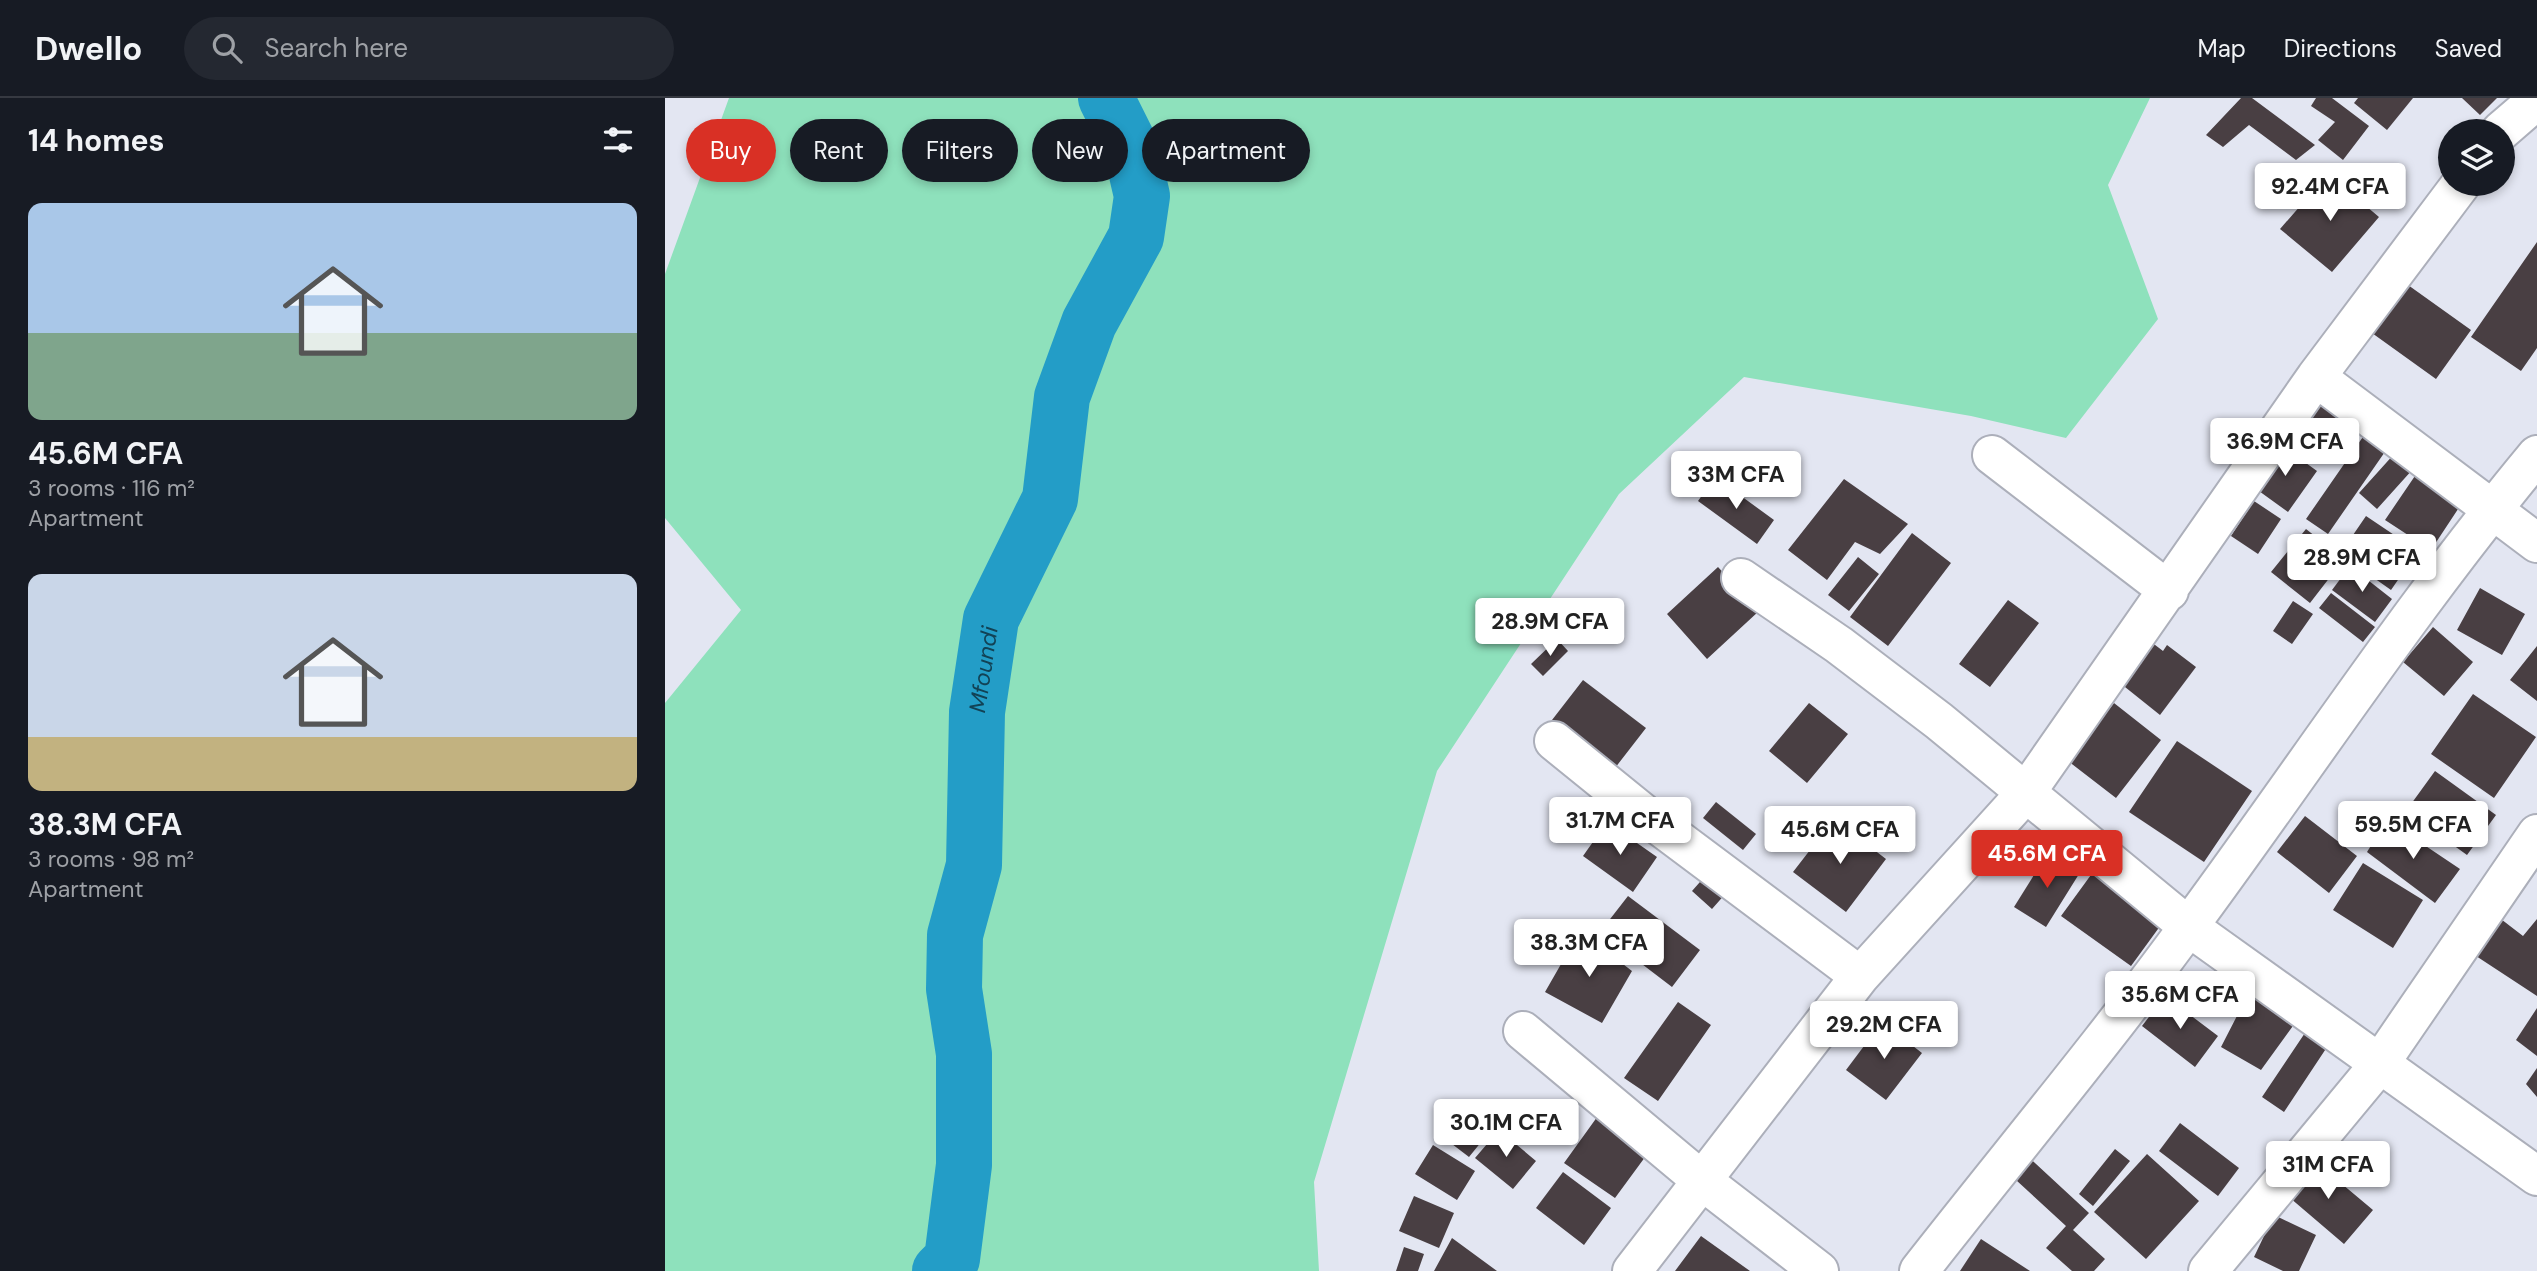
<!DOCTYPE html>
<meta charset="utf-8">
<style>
:root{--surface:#171b24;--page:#242831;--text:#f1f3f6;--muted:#9ea1a6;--line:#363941;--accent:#d93025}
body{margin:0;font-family:"DM Sans",sans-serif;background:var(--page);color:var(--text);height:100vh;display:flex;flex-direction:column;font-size:26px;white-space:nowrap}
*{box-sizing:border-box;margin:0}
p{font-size:23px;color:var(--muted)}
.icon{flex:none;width:38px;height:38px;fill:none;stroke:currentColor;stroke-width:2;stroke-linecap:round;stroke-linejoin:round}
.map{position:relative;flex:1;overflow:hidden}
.side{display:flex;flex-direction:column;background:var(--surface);width:665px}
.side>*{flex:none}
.banner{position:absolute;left:21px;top:21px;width:665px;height:63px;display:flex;gap:14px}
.tools{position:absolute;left:1773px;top:21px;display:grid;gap:14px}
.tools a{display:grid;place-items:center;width:77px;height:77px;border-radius:50%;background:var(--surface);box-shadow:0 4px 10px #0003;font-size:35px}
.price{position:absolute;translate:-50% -60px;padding:0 16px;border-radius:7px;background:#fff;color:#222;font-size:23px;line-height:46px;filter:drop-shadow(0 2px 4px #0008)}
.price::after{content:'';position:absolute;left:50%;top:42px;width:21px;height:16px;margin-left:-10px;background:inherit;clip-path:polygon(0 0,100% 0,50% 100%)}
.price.selected{background:var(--accent);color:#fff}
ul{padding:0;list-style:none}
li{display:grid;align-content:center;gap:14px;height:371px;padding:0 28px}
li span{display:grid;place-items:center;height:217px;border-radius:14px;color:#555}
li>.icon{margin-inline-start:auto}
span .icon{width:126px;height:126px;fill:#fffc;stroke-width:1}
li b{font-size:30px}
h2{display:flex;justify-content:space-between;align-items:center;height:84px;padding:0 28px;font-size:30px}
.pill{padding:0 24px;border-radius:32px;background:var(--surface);box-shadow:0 4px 10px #0003;font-size:24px;line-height:63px}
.pill.selected{background:var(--accent);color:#fff}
header{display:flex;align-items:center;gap:42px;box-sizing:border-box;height:98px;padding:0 35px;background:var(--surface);border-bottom:2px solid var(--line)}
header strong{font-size:33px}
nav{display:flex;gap:38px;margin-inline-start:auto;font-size:24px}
.search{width:490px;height:63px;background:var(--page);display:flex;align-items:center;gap:18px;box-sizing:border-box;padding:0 24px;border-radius:38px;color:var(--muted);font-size:26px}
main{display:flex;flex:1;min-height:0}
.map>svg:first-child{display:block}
.green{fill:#8ee1bc}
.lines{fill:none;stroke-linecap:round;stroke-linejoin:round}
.river{stroke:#239dc7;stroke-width:56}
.building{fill:#493f43}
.minor-casing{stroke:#acafba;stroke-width:42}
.minor{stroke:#fff;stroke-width:38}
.labels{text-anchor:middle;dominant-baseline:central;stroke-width:7;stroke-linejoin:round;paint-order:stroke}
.water-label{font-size:23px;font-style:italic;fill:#124255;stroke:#f1f4fd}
</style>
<header>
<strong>Dwello</strong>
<div class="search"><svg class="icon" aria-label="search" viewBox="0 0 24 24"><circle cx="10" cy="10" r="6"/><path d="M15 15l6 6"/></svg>Search here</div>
<nav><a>Map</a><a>Directions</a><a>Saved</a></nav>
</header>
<main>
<section class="side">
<h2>14 homes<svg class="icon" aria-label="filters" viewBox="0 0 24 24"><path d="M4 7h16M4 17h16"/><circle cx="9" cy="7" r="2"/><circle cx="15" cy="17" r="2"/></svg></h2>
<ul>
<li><span style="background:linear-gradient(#a9c7e8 60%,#7fa58c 0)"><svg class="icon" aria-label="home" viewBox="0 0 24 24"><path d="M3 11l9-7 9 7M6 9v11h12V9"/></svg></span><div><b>45.6M CFA</b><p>3 rooms · 116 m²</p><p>Apartment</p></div></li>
<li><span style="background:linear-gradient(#c9d6e8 75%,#c2b280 0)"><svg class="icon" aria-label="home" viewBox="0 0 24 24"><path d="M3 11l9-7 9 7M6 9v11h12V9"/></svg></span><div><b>38.3M CFA</b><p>3 rooms · 98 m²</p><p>Apartment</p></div></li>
</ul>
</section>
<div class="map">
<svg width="1872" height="1173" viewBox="0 0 1872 1173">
<rect width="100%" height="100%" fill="#e3e6f2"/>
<path class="green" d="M 64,0 L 1485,0 L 1443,87 L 1493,221 L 1401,340 L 1306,318 L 1079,279 L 954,396 L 772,673 L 649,1084 L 654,1173 L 0,1173 L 0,605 L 76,512 L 0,420 L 0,176 Z"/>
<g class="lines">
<path class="river" id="s1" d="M 275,1173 L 287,1161 L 299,1067 L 299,956 L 289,891 L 290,837 L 309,767 L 312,614 L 326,521 L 385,401 L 397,299 L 424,225 L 471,139 L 477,98 L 466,50 L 441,0"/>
</g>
<path class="building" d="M 1576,0 L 1587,0 L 1650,47 L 1631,62 L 1584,27 L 1558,49 L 1541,37 Z
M 1651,0 L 1667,0 L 1704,28 L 1678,62 L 1653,42 L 1670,24 L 1646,8 Z
M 1693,0 L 1748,0 L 1722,32 L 1689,5 Z
M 1797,0 L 1832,0 L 1815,17 Z
M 1663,76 L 1714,119 L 1667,174 L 1615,131 Z
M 1872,144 L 1872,250 L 1856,273 L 1806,239 Z
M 1736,182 L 1806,232 L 1771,281 L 1700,230 Z
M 1661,297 L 1689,314 L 1663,359 L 1634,343 Z
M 1702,333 L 1724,348 L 1663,436 L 1641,421 Z
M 1616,347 L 1652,373 L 1623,414 L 1587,388 Z
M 1730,355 L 1748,371 L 1712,411 L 1694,395 Z
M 1754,372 L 1799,402 L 1766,452 L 1720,422 Z
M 1050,379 L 1109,422 L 1092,446 L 1033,403 Z
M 1179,381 L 1243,426 L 1215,456 L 1190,444 L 1162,482 L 1123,452 Z
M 1589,403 L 1616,421 L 1593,456 L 1566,438 Z
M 1701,418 L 1753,453 L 1726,492 L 1675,456 Z
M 1641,431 L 1679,461 L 1645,505 L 1606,474 Z
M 1247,435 L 1286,465 L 1223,548 L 1185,519 Z
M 1193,459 L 1214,476 L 1184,513 L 1163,497 Z
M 1685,468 L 1727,501 L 1710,524 L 1667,492 Z
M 1053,469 L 1094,513 L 1042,561 L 1002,516 Z
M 1815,490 L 1860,516 L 1837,557 L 1792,532 Z
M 1666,495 L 1710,529 L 1698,544 L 1654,510 Z
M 1343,502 L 1374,525 L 1325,589 L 1294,566 Z
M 1628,503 L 1648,516 L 1627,546 L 1608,533 Z
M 1768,529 L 1808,564 L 1779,598 L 1738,564 Z
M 1481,540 L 1498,553 L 1502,547 L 1531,569 L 1495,617 L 1450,581 Z
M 892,541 L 903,553 L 878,578 L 866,566 Z
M 1872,548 L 1872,603 L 1845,582 Z
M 918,582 L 981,630 L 950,670 L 887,622 Z
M 1808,596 L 1871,639 L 1829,700 L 1766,656 Z
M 1144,605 L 1183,636 L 1142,685 L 1104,653 Z
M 1449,605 L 1496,642 L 1451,700 L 1403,663 Z
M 1512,643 L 1587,693 L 1539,764 L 1464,714 Z
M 1770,673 L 1831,717 L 1802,757 L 1741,713 Z
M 1051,704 L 1091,736 L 1078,752 L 1038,720 Z
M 1640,718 L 1692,758 L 1664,795 L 1612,754 Z
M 1169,721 L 1221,761 L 1181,814 L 1128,774 Z
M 1722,722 L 1795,771 L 1770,805 L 1702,754 Z
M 942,724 L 992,759 L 968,794 L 918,758 Z
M 1382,756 L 1414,776 L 1381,829 L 1349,809 Z
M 1698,765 L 1758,802 L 1728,850 L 1668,812 Z
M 1431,770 L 1501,820 L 1466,868 L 1396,818 Z
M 1042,776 L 1062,794 L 1047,811 L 1027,793 Z
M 963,798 L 1035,852 L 1007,889 L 935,834 Z
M 1832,818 L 1858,838 L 1872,821 L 1872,898 L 1808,856 Z
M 915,833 L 967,873 L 937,925 L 880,894 Z
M 1593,877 L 1641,910 L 1596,972 L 1556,949 Z
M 1500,898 L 1553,938 L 1530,969 L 1477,928 Z
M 1013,904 L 1046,927 L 993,1003 L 959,980 Z
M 1872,910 L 1872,958 L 1851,942 Z
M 1654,914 L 1676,928 L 1619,1014 L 1597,999 Z
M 1217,924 L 1257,955 L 1221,1002 L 1181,972 Z
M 1872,970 L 1872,999 L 1861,986 Z
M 818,1009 L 834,1022 L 804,1059 L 787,1046 Z
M 935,1015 L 986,1051 L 950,1100 L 899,1065 Z
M 1515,1025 L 1574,1070 L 1553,1098 L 1494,1053 Z
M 834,1032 L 871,1063 L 848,1091 L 810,1060 Z
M 768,1047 L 810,1073 L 792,1102 L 750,1076 Z
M 1450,1051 L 1465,1063 L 1428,1108 L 1414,1096 Z
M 1356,1052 L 1424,1115 L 1408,1132 L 1440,1161 L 1429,1173 L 1407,1173 L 1381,1150 L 1401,1128 L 1339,1071 Z
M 1482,1056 L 1534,1103 L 1481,1161 L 1429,1114 Z
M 1646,1060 L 1708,1112 L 1679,1146 L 1617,1093 Z
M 898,1074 L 946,1110 L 919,1147 L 871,1110 Z
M 749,1098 L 789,1115 L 774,1150 L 734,1133 Z
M 1609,1117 L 1651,1137 L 1634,1173 L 1618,1173 L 1589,1159 Z
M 1036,1138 L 1085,1173 L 1010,1173 Z
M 787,1140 L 832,1173 L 769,1173 Z
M 1316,1141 L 1365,1173 L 1295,1173 Z
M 739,1149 L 759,1156 L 753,1173 L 731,1173 Z"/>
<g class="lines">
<defs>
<path id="minor" d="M 1836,33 L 1872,2
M 1651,279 L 1872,445
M 1327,357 L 1504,493
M 1076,480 L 1174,547 L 1274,623 L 1524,829 L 1872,1078
M 889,643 L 984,720 L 1195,878
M 858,933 L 1035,1081 L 1154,1173
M 967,1173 L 1195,878 L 1360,696 L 1651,279 L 1796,86
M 1254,1173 C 1344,1058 1438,946 1524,828 C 1640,671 1747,507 1872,357
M 1543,1173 L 1713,968 L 1872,736"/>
</defs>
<use href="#minor" class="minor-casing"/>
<use href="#minor" class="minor"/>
</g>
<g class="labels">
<g class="water-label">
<text stroke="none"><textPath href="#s1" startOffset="611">Mfoundi</textPath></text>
</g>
</g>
</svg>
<div class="tools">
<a><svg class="icon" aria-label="layers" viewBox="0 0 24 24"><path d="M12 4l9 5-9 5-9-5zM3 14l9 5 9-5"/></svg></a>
</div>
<b class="price" style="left:1665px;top:125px">92.4M CFA</b>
<b class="price" style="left:1620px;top:380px">36.9M CFA</b>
<b class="price" style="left:1071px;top:413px">33M CFA</b>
<b class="price" style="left:1697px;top:496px">28.9M CFA</b>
<b class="price" style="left:885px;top:560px">28.9M CFA</b>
<b class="price" style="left:955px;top:759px">31.7M CFA</b>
<b class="price" style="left:1748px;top:763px">59.5M CFA</b>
<b class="price" style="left:1175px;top:768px">45.6M CFA</b>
<b class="price selected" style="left:1382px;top:792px">45.6M CFA</b>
<b class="price" style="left:924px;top:881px">38.3M CFA</b>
<b class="price" style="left:1515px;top:933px">35.6M CFA</b>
<b class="price" style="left:1219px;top:963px">29.2M CFA</b>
<b class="price" style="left:841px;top:1061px">30.1M CFA</b>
<b class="price" style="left:1663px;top:1103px">31M CFA</b>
<div class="banner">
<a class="pill selected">Buy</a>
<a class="pill">Rent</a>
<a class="pill">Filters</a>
<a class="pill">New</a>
<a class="pill">Apartment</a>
</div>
</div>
</main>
